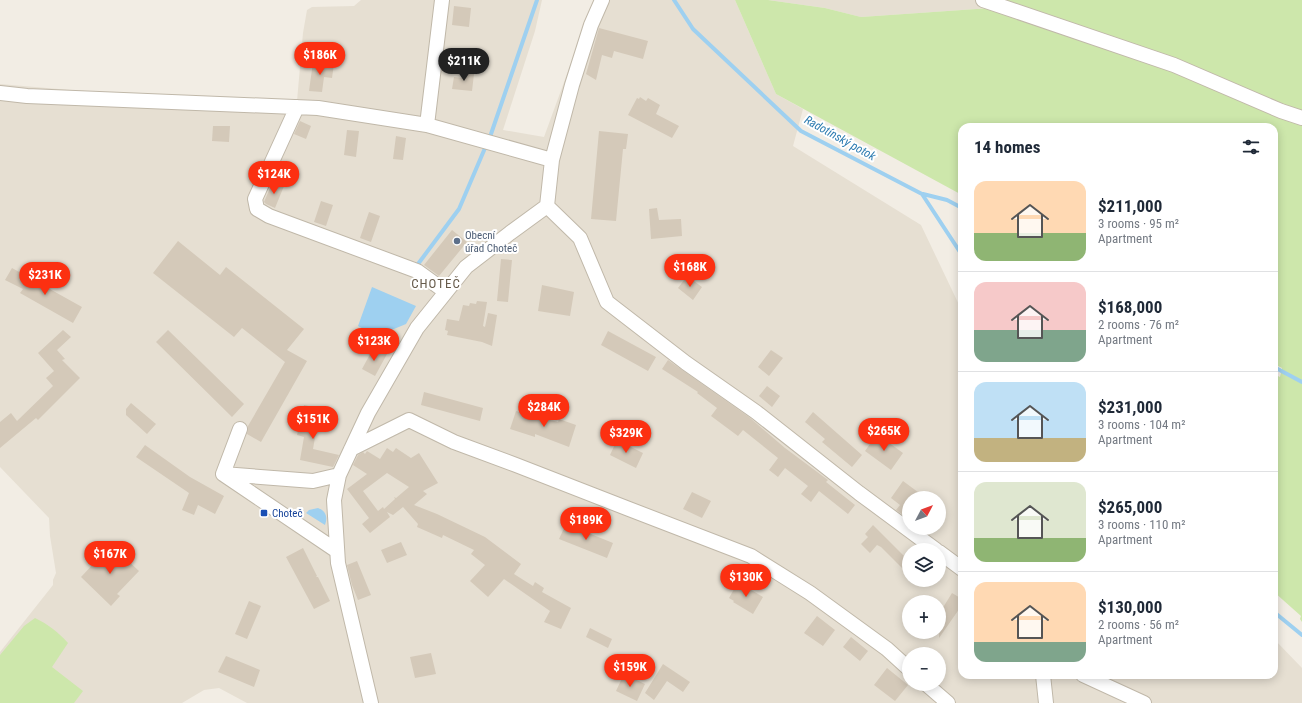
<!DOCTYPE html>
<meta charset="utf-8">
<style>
:root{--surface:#fff;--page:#f2f2f3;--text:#1f2937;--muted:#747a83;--line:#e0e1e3;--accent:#fc3011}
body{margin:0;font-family:"Roboto Condensed",sans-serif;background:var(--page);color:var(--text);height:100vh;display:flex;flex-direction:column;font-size:15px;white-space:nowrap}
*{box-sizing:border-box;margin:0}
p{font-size:13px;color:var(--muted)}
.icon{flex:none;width:22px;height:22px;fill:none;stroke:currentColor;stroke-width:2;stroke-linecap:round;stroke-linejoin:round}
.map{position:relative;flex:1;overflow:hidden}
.panel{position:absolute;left:958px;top:123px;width:320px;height:556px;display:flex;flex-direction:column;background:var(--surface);border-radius:12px;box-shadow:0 2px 10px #0003}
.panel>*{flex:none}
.needle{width:26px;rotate:49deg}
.tools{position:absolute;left:902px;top:491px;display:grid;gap:8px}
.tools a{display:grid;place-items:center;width:44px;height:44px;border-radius:50%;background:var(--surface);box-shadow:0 2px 10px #0003;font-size:20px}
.price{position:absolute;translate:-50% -34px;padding:0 9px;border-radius:14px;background:var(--accent);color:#fff;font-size:13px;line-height:26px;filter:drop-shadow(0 1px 2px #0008)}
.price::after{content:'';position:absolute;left:50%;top:24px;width:12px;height:9px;margin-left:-6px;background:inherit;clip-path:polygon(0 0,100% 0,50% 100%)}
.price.current{background:#222;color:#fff}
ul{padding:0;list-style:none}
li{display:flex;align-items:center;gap:12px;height:100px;padding:0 16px}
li+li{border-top:1px solid var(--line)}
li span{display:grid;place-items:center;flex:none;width:112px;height:80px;border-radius:12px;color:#555}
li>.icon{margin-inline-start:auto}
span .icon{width:48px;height:48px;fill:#fffc;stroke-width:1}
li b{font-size:17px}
h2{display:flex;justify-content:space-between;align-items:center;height:48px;padding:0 16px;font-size:17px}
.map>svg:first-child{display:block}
.residential{fill:#e6dfd2;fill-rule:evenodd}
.green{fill:#cde7ab}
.water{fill:#9ed0f0}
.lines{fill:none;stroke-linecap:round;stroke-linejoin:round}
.stream{stroke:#9ed0f0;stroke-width:4}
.building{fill:#d4c9b9;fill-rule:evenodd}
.minor-casing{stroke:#c0b8a9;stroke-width:16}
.minor{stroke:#fff;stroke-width:14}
.service-dot{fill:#5c6f8a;stroke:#fff;stroke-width:1.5}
.transit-dot{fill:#1a4fb4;stroke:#fff;stroke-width:1.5}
.labels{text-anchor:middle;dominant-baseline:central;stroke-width:4;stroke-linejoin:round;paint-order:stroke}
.service-label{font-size:11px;fill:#4e5e75;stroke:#fff;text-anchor:start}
.transit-label{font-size:11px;fill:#164399;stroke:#fff;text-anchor:start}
.water-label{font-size:12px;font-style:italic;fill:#2c7bb0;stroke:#fff}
.quarter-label{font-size:13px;letter-spacing:1px;fill:#675b4b;stroke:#fff}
</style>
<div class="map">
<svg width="1302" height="703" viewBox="0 0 1302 703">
<rect width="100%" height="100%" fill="#f2ede4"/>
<path class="residential" d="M 361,0 L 542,0 L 535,31 L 503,130 L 544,137 L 594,0 L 735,0 L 776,94 L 803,109 L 793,146 L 921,225 L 962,311 L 962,675 L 1274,675 L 1274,639 L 1302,668 L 1302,703 L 247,703 L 219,688 L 204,690 L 182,703 L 0,703 L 0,652 L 53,585 L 53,580 L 56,573 L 50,536 L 49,518 L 0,467 L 0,84 L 70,90 L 197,98 L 297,101 L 303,33 L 307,10 L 312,7 L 354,6 ZM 909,498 L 939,498 L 939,528 L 909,528 ZM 909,550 L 939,550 L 939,580 L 909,580 ZM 909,602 L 939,602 L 939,632 L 909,632 ZM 909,654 L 939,654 L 939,684 L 909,684 Z
M 768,0 L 993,0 L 991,8 L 861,17 L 825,8 Z"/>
<path class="green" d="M 735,0 L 768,0 L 825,8 L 861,17 L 991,8 L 993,0 L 1302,0 L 1302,622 L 1300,619 L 1301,616 L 1274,592 L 1274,374 L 1280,377 L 1282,368 L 1274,364 L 1274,127 L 962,127 L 962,195 L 776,94 Z
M 35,618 C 48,624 59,633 68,643 L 52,667 L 83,691 L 74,703 L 0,703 L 0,655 L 24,626 Z"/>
<path class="water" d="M 372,287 L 416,306 L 406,324 L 377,336 L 358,326 Z
M 318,508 C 326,511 328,517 325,525 L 306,513 L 309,510 Z"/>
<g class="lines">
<path class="stream" d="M 674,0 L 693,29 L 801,131 L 922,194 L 962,255
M 923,194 L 947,200 L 962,208
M 418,264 L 459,209 L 491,134 L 537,0
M 1274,367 L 1302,382
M 1274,612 L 1302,635"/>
</g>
<path class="building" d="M 454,6 L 471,8 L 469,27 L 452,25 Z
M 599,28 L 648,41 L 643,59 L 614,51 L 612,58 L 602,55 L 596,80 L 586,74 Z
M 313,62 L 334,64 L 332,78 L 324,77 L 322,92 L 309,91 Z
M 463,72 L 474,74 L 472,91 L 452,89 L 454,77 L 462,78 Z
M 640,97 L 646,101 L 648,98 L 660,105 L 656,114 L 679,126 L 672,138 L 628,115 L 637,98 L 639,99 Z
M 300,121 L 311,126 L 306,139 L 294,134 Z
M 213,126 L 230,126 L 229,142 L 212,141 Z
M 347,130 L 359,131 L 356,157 L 344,155 Z
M 599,131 L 628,134 L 626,149 L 623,149 L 616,221 L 591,219 Z
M 396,136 L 406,138 L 403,160 L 393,159 Z
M 273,181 L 284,186 L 275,208 L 266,204 L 264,202 Z
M 321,201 L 333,205 L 326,226 L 314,222 Z
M 657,208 L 659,220 L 681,219 L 682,236 L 651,239 L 649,209 Z
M 369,212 L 380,216 L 371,242 L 360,238 Z
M 452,230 L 467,242 L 439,276 L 424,265 Z
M 178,241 L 220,275 L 226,267 L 304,329 L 287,350 L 307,361 L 261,442 L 247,434 L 248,426 L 285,362 L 242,328 L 234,337 L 153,273 Z
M 501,259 L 512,260 L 508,302 L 497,301 Z
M 12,268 L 82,307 L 73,323 L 20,293 L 23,289 L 5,280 Z
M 687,276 L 702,287 L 693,300 L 678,288 Z
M 542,285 L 574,292 L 570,316 L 538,311 Z
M 477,301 L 487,302 L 483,326 L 485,327 L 488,313 L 497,315 L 492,346 L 482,342 L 447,335 L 448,331 L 445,330 L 447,319 L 459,321 L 463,305 L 469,306 L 470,303 L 476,304 Z
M 63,330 L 71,337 L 57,350 L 65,359 L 62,360 L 80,378 L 38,420 L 36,418 L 0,448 L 0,422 L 11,413 L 17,421 L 53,386 L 46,378 L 54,371 L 38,353 Z
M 168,330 L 244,404 L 232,417 L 156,342 Z
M 608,331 L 656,357 L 648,371 L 601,345 Z
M 374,347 L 387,354 L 375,376 L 362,369 Z
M 771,350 L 783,358 L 769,376 L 758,367 Z
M 668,360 L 749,417 L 785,448 L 828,480 L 826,482 L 855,505 L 848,514 L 819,491 L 811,502 L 801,494 L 808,486 L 785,468 L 778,477 L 769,470 L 778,458 L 743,430 L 738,436 L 711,416 L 717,408 L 697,393 L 698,392 L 662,369 Z
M 767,386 L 780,396 L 772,407 L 759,396 Z
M 424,392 L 483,408 L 480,421 L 421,405 Z
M 131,403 L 156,424 L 147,434 L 126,415 L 126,409 Z
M 304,405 L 318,408 L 314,427 L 316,427 L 316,432 L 313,449 L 339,455 L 333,467 L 300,460 L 304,437 L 297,435 Z
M 516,411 L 558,422 L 559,419 L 576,425 L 569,447 L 535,434 L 535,437 L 510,429 Z
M 813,412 L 862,455 L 852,467 L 822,442 L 825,439 L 805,422 Z
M 877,434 L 903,453 L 891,470 L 865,451 Z
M 617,440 L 643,453 L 636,468 L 610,455 Z
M 145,445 L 190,477 L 224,496 L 215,514 L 198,505 L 194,515 L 182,510 L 189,493 L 136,457 Z
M 387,448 L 393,452 L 396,448 L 411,458 L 419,453 L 438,483 L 423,491 L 427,494 L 414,505 L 437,514 L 485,537 L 521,564 L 514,574 L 533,586 L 535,582 L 544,588 L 542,592 L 571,608 L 561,629 L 544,622 L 550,611 L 504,579 L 488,597 L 470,581 L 485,565 L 471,554 L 474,550 L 443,535 L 442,538 L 417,527 L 418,524 L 403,507 L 393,515 L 387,512 L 390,517 L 370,533 L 362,524 L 369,518 L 347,489 L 367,474 L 353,465 L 358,455 L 363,452 L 365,454 L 367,451 L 380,459 ZM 387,473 L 409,487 L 396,498 L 394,497 L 395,499 L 384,509 L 383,507 L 378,511 L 363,491 Z
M 903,481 L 926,498 L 909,498 L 909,513 L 906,517 L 896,510 L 900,505 L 891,498 Z
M 692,492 L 711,501 L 702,518 L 683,509 Z
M 566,524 L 613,543 L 607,558 L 559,539 Z
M 873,525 L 909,561 L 909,575 L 881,547 L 877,545 L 870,553 L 861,544 L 868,537 L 865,534 Z
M 401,542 L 407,555 L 387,563 L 381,550 Z
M 111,545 L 139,571 L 117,594 L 120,596 L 111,606 L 81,577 Z
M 303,548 L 317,576 L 316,577 L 318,577 L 330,601 L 314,609 L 286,557 Z
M 357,561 L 371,595 L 358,600 L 352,585 L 347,565 Z
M 738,582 L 763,597 L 753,614 L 733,602 L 734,601 L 729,598 Z
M 952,593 L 962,599 L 962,605 L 939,638 L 939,614 Z
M 249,601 L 261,606 L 247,639 L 235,634 Z
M 817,616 L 835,630 L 823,646 L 804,633 Z
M 590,628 L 612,639 L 608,648 L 586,637 Z
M 851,637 L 868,651 L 860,661 L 843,647 Z
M 431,653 L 436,674 L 415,678 L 410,657 Z
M 226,656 L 260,670 L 254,687 L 218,672 Z
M 663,664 L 690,682 L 683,692 L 667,681 L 654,700 L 645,693 Z
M 887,668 L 908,685 L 895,701 L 874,685 Z
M 624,674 L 645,684 L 637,701 L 616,691 Z"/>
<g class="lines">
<defs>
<path id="minor" d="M 983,0 L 1174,65 L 1281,111 L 1302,118
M 0,93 L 27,96 L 318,108 L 427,125 L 552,160
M 297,107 L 255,199 L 257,209 L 269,216 L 417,271 L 446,292
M 427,125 L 442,0
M 547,206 L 580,238 L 607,302 L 686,363 L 756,412 L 859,493 L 936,550
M 351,449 L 409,420 L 454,442 L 516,465 L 629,509 L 751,556 L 810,593 L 887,649 L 909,669
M 223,474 L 337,551
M 223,474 L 313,481 L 339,475
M 223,474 L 240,429
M 939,552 L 962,569
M 1043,675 L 1046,703
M 1083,675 L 1144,703
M 926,684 L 948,703
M 371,703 L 338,563 L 334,500 L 339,475 L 368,413 L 417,328 L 466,267 L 510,233 L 547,206 L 552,160 L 572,85 L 591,25 L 602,0"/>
</defs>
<use href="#minor" class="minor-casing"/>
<use href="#minor" class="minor"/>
</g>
<circle class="service-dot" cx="457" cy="241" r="4"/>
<rect class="transit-dot" x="260" y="509" width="8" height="8" rx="2"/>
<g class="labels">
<g class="service-label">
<text x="465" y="235">Obecní<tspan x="465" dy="13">úřad Choteč</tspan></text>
</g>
<g class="transit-label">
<text x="272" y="513">Choteč</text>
</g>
<g class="water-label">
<text transform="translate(840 138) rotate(29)">Radotínský potok</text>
</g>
<g class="quarter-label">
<text x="436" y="283">CHOTEČ</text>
</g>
</g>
</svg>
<div class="tools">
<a><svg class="needle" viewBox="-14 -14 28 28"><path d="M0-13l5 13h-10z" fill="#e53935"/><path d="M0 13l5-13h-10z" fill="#747a83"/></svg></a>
<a><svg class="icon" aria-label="layers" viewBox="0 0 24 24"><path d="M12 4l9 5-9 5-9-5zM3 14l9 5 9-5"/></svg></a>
<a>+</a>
<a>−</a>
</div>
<b class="price" style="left:320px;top:76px">$186K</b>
<b class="price current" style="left:464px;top:82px">$211K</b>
<b class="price" style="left:274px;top:195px">$124K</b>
<b class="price" style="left:690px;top:288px">$168K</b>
<b class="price" style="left:45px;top:296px">$231K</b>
<b class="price" style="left:374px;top:362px">$123K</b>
<b class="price" style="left:544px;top:428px">$284K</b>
<b class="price" style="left:313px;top:440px">$151K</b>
<b class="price" style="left:884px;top:452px">$265K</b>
<b class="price" style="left:626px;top:454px">$329K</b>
<b class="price" style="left:586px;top:541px">$189K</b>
<b class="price" style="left:110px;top:575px">$167K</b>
<b class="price" style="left:746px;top:598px">$130K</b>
<b class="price" style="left:630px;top:688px">$159K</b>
<section class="panel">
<h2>14 homes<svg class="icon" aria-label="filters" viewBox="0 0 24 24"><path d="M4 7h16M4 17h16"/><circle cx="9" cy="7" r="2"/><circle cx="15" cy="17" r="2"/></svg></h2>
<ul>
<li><span style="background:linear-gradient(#ffd9b3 65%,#8fb573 0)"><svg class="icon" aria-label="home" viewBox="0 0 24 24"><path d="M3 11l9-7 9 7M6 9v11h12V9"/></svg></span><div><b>$211,000</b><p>3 rooms · 95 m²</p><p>Apartment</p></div></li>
<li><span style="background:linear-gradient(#f6c9c9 60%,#7fa58c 0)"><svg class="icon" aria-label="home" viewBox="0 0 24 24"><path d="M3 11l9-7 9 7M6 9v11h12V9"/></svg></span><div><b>$168,000</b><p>2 rooms · 76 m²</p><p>Apartment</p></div></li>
<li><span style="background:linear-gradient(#bfe0f5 70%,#c2b280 0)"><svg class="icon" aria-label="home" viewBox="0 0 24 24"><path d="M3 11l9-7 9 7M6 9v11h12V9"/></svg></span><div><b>$231,000</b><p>3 rooms · 104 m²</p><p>Apartment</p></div></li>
<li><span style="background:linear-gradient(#dfe7d0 70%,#8fb573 0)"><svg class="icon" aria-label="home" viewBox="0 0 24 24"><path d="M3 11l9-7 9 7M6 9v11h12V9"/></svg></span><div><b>$265,000</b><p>3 rooms · 110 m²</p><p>Apartment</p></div></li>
<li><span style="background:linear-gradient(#ffd9b3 75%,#7fa58c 0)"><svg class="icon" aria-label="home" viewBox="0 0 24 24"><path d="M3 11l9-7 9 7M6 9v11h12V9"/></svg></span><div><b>$130,000</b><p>2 rooms · 56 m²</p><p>Apartment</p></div></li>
</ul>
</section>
</div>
